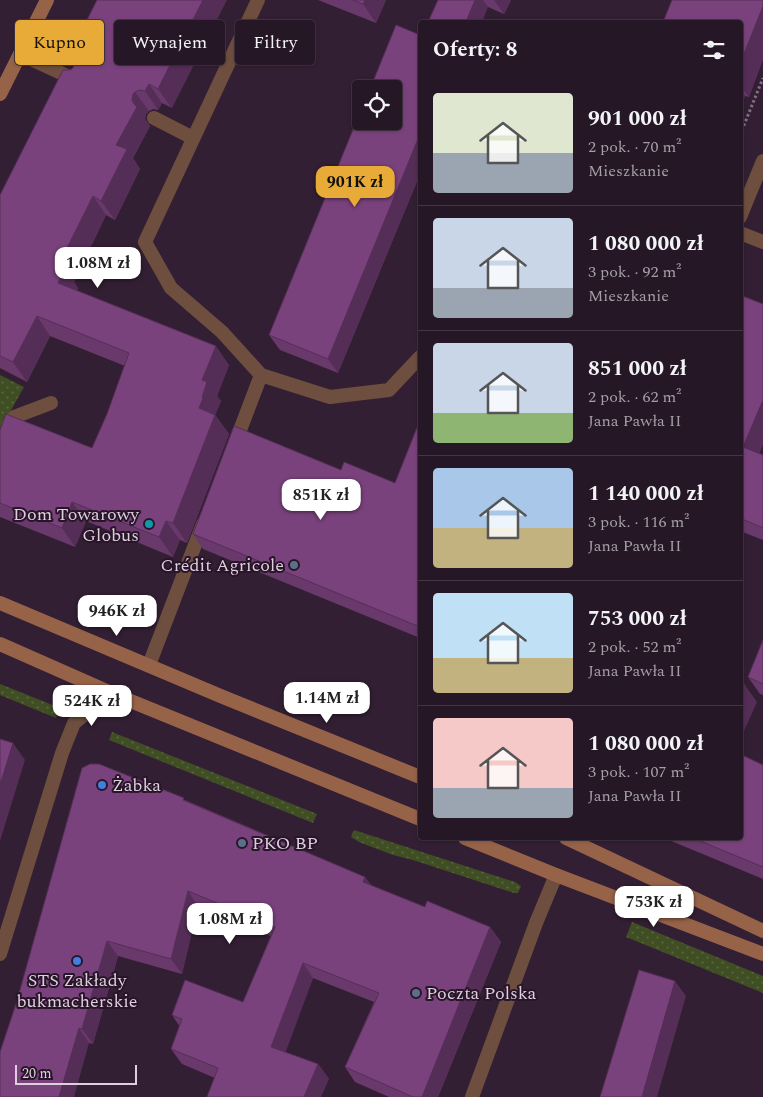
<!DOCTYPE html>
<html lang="pl">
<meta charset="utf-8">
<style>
:root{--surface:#261726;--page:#2e202e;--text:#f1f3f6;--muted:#a49fa7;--line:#423643;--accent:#e8ab37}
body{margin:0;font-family:Spectral,serif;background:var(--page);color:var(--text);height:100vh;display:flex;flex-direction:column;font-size:19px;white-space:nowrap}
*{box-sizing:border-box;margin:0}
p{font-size:16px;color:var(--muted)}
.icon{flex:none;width:28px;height:28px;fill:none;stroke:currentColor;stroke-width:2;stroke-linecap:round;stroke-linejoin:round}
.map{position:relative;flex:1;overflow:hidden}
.details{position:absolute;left:418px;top:20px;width:325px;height:820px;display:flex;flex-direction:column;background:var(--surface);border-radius:5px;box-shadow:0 1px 4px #0004,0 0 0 1px var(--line)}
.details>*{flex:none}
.banner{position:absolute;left:15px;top:20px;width:328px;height:45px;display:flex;gap:10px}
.fabs{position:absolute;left:352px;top:80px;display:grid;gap:10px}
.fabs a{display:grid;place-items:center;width:50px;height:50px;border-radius:5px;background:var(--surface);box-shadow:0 1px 4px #0004,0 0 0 1px var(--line);font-size:25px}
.scale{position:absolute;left:15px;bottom:12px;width:122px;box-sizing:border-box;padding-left:5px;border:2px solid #ddcfdd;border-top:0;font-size:14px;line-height:18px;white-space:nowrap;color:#ddcfdd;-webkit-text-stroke:4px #291529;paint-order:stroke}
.price{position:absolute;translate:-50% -42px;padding:0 11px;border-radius:10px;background:#fff;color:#222;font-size:16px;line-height:32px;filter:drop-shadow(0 1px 2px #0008)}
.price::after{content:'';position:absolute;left:50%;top:30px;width:15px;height:11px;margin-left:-8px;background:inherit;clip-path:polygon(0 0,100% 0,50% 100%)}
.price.active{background:var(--accent);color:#111}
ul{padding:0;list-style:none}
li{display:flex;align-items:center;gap:15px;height:125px;padding:0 15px}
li+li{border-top:1px solid var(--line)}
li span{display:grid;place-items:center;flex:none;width:140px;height:100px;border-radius:5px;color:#555}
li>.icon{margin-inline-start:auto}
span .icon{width:60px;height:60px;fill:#fffc;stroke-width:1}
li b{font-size:21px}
h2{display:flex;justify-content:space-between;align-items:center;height:60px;padding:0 15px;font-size:21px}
.tag{padding:0 18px;border-radius:5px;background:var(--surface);box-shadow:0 1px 4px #0004,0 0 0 1px var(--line);font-size:18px;line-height:45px}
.tag.active{background:var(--accent);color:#111}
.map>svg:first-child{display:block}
.grass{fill:url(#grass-dots)}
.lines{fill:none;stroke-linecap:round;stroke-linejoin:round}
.path{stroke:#827182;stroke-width:3;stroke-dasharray:2.5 2.5;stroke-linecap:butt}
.service{stroke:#6e4e3e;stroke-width:14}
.minor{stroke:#6e4e3e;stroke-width:14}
.secondary{stroke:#966349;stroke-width:14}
.wall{fill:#69396b}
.shaded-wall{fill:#552e57}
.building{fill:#7a427c;stroke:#552e57}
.culture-dot{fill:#0f9aa8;stroke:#291529;stroke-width:2}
.service-dot{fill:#5c6f8a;stroke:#291529;stroke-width:2}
.shop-dot{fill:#3f7fe0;stroke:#291529;stroke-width:2}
.labels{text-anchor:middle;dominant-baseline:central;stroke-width:4;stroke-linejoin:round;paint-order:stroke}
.poi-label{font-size:18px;fill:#ddcfdd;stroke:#291529;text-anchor:start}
</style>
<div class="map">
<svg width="763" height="1097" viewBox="0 0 763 1097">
<defs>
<pattern id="grass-dots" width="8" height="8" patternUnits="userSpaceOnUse" patternTransform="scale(1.25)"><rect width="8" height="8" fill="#3f4e23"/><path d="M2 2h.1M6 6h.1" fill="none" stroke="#5a6642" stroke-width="1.8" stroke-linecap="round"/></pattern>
</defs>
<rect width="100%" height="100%" fill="#331f33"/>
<path class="grass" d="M 0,375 L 24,387 L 0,430 Z
M 0,684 L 60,708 L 56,718 L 0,695 Z
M 112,732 L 317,814 L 313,823 L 109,740 Z
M 354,830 L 515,882 L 521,886 L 518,893 L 514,893 L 413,860 L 393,855 L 359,842 L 351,837 Z
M 632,922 L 763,976 L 763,993 L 626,937 Z"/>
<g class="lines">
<path class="path" d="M 740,135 L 763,78"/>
<path class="service" d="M 20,54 L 76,80
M 154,118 L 193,138
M 261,375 L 330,397 L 389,390 L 420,357
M 234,446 L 261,375 L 222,332 L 171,288 L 145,242 L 258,0
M 0,448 L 14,417 L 51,403
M 149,665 L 203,524
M 472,1097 L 536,923 L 556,875"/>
<path class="minor" d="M 740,217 L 763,161
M 740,233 L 763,242
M 0,954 L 62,753 L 74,723 L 111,693"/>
<path class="secondary" d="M 0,94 L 47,0
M 0,603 L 223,697 L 420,777
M 0,644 L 111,693 L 420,819
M 465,838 L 556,875 L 763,954
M 566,838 L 763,931"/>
</g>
<path class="wall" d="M 97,0 L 172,108 L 162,103 L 158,110 L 153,109 L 149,111 L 146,114 L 145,119 L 150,126 L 133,158 L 140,169 L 115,220 L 106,215 L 74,282 L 78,288 L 77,291 L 229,365 L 217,396 L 221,401 L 215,415 L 229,434 L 187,543 L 180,540 L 173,557 L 86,521 L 75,547 L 0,517 L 0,430 L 92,448 L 107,414 L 125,366 L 50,336 L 27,382 L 0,368 L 0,195 L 68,70 L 72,69 L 74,66 L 75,61 L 70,54 Z
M 318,0 L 386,0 L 376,23 Z
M 438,0 L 511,0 L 504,14 L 488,7 Z
M 763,0 L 763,59 L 749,97 L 745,96 L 740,109 L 740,22 Z
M 420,35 L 420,174 L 338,373 L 280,350 L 269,335 Z
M 740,295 L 760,453 L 763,455 L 763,540 L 740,531 Z
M 420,420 L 420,638 L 203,549 L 193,534 L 395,483 Z
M 763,640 L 763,695 L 760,694 L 748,677 Z
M 763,765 L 763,879 L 664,838 L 740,838 Z
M 185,800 L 365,877 L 371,885 L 425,907 L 490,927 L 501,942 L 438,1097 L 389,1097 L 355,1082 L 345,1067 L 374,1002 L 313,978 L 285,1052 L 318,1064 L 329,1079 L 215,1078 L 182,1064 L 171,1049 L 180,1027 L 172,1015 L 243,1002 L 271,936 L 198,906 L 182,974 L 118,956 L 93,1044 L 89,1043 L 0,1097 Z"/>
<path class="shaded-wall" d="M 203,0 L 227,0 L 172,108 L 158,89 Z
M 365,0 L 386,0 L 376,23 L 363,4 Z
M 475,0 L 483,0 L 488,7 L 482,22 L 466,22 Z
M 494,0 L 511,0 L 504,14 Z
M 763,6 L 763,59 L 749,97 L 740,85 L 740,64 Z
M 149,84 L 162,103 L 158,110 L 145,91 Z
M 740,88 L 745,96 L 740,109 Z
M 135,92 L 149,111 L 146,114 L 145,119 L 150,126 L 133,158 L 140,169 L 115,220 L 101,201 L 116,145 L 134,104 L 132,100 L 133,94 Z
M 420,134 L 420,174 L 338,373 L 328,359 Z
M 93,196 L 106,215 L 74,282 L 78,288 L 71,302 L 58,283 L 58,266 Z
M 37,316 L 50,336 L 27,382 L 13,362 Z
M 216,346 L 229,365 L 217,396 L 221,401 L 215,415 L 229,434 L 187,543 L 173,523 L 202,397 L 202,380 Z
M 763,400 L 763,445 L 755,464 L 743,447 Z
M 72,502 L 86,521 L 75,547 L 62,528 Z
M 166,521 L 180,540 L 173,557 L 159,537 Z
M 745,685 L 757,702 L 740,740 L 740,696 Z
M 13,743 L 25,760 L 0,841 L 0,785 Z
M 365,877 L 376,892 L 363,882 Z
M 188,891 L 198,906 L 182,974 L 171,959 Z
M 490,927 L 501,942 L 438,1097 L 422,1097 Z
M 107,941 L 118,956 L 93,1044 L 82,1029 Z
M 303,963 L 313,978 L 282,1062 L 271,1047 Z
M 675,981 L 686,996 L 657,1097 L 642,1097 Z
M 79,1028 L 89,1043 L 74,1097 L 59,1097 Z
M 318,1064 L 329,1079 L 321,1097 L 304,1097 Z"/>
<path class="building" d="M 97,0 L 203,0 L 158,89 L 149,84 L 145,91 L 140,90 L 135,92 L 133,94 L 132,100 L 134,104 L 137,107 L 116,145 L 127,149 L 101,201 L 93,196 L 58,266 L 65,269 L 58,283 L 216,346 L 202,380 L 207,382 L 202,397 L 203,398 L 199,408 L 215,415 L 173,523 L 166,521 L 159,537 L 72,502 L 62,528 L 0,503 L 0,430 L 6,414 L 92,448 L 107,414 L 129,353 L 37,316 L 13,362 L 0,356 L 0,195 L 63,70 L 68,70 L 72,69 L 74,66 L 75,60 L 73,56 L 70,54 Z
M 353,0 L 365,0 L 363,4 Z
M 438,0 L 475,0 L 466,22 L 428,22 Z
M 672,0 L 763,0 L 763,6 L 740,64 L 740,22 L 663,22 Z
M 396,25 L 420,35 L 420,134 L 328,359 L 269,335 L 361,110 L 361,121 L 394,121 L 394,89 L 370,89 Z
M 740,295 L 763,304 L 763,400 L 743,447 L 763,455 L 763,528 L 740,518 Z
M 420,420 L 420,627 L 193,534 L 234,426 L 341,470 L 344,462 L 395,483 Z
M 763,640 L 763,684 L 748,677 Z
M 740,682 L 745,685 L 740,696 Z
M 0,739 L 13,743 L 0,785 Z
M 740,754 L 763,765 L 763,867 L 693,838 L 740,838 Z
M 90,764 L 99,764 L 184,798 L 183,800 L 365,877 L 363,882 L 425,907 L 427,901 L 490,927 L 422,1097 L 413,1097 L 345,1067 L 379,993 L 303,963 L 271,1047 L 318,1064 L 304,1097 L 207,1097 L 218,1068 L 171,1049 L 182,1019 L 172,1015 L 185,980 L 243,1002 L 275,927 L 188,891 L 171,959 L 107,941 L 82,1029 L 79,1028 L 59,1097 L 0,1097 L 0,1052 L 16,1004 L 82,768 Z
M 639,970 L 675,981 L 642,1097 L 600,1097 Z"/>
<circle class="culture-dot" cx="149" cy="524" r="5"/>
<g class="service-dot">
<circle cx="294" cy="565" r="5"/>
<circle cx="242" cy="843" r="5"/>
<circle cx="416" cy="993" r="5"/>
</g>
<g class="shop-dot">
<circle cx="102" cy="785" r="5"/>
<circle cx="77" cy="961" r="5"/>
</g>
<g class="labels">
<g class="poi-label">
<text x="139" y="514" text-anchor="end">Dom Towarowy<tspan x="139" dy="21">Globus</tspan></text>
<text x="284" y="565" text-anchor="end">Crédit Agricole</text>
<text x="112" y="785">Żabka</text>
<text x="252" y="843">PKO BP</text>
<text x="77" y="980" text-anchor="middle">STS Zakłady<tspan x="77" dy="21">bukmacherskie</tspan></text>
<text x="426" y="993">Poczta Polska</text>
</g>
</g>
</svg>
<div class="fabs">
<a><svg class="icon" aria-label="locate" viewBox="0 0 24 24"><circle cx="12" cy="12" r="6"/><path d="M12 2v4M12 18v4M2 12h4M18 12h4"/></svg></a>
</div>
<div class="scale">20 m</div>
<b class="price active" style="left:355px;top:208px">901K zł</b>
<b class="price" style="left:98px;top:289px">1.08M zł</b>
<b class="price" style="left:321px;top:521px">851K zł</b>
<b class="price" style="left:117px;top:637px">946K zł</b>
<b class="price" style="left:327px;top:724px">1.14M zł</b>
<b class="price" style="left:92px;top:727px">524K zł</b>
<b class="price" style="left:654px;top:928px">753K zł</b>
<b class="price" style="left:230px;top:945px">1.08M zł</b>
<div class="banner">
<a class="tag active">Kupno</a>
<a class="tag">Wynajem</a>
<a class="tag">Filtry</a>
</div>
<section class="details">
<h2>Oferty: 8<svg class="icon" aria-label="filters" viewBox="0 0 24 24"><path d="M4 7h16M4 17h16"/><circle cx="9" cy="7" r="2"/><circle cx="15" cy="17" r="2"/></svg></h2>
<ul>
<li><span style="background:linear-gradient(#dfe7d0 60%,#9aa5b1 0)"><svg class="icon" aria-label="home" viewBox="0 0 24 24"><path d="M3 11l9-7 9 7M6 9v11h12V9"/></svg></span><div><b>901 000 zł</b><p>2 pok. · 70 m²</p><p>Mieszkanie</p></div></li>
<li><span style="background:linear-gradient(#c9d6e8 70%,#9aa5b1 0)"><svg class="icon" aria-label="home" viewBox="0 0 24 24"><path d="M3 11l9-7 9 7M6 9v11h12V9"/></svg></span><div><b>1 080 000 zł</b><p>3 pok. · 92 m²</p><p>Mieszkanie</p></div></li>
<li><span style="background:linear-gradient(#c9d6e8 70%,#8fb573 0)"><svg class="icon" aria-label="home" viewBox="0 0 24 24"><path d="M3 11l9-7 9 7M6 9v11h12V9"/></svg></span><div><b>851 000 zł</b><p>2 pok. · 62 m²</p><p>Jana Pawła II</p></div></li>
<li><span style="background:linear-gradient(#a9c7e8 60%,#c2b280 0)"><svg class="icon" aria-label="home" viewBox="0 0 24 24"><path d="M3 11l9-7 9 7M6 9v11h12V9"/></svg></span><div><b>1 140 000 zł</b><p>3 pok. · 116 m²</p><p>Jana Pawła II</p></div></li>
<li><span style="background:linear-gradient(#bfe0f5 65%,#c2b280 0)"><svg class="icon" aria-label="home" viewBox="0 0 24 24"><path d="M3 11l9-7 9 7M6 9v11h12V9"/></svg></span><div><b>753 000 zł</b><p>2 pok. · 52 m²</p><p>Jana Pawła II</p></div></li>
<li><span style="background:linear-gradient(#f6c9c9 70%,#9aa5b1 0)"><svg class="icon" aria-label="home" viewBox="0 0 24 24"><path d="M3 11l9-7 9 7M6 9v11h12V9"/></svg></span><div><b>1 080 000 zł</b><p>3 pok. · 107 m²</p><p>Jana Pawła II</p></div></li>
</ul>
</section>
</div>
